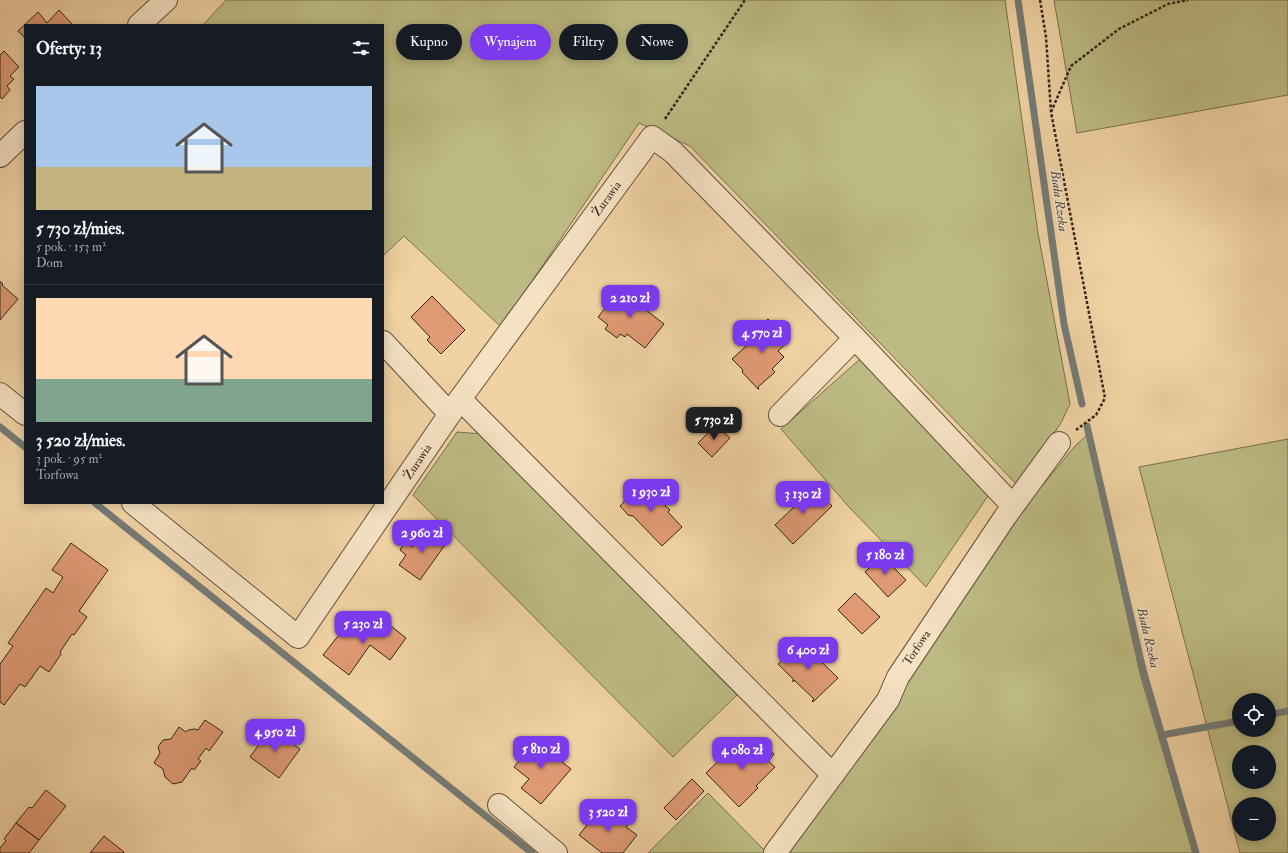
<!DOCTYPE html>
<html lang="pl">
<meta charset="utf-8">
<style>
:root{--surface:#171b24;--page:#242831;--text:#f1f3f6;--muted:#9ea1a6;--line:#363941;--accent:#7c3aed}
body{margin:0;font-family:"IM FELL Double Pica",serif;background:var(--page);color:var(--text);height:100vh;display:flex;flex-direction:column;font-size:15px;white-space:nowrap}
*{box-sizing:border-box;margin:0}
p{font-size:13px;color:var(--muted)}
.icon{flex:none;width:22px;height:22px;fill:none;stroke:currentColor;stroke-width:2;stroke-linecap:round;stroke-linejoin:round}
.map{position:relative;flex:1;overflow:hidden}
.sheet{position:absolute;left:24px;top:24px;width:360px;height:480px;display:flex;flex-direction:column;background:var(--surface);border-radius:0px;box-shadow:0 2px 10px #0003}
.sheet>*{flex:none}
.top-card{position:absolute;left:396px;top:24px;width:380px;height:36px;display:flex;gap:8px}
.buttons{position:absolute;left:1232px;top:693px;display:grid;gap:8px}
.buttons a{display:grid;place-items:center;width:44px;height:44px;border-radius:50%;background:var(--surface);box-shadow:0 2px 10px #0003;font-size:20px}
.price{position:absolute;translate:-50% -34px;padding:0 9px;border-radius:8px;background:var(--accent);color:#fff;font-size:13px;line-height:26px;filter:drop-shadow(0 1px 2px #0008)}
.price::after{content:'';position:absolute;left:50%;top:24px;width:12px;height:9px;margin-left:-6px;background:inherit;clip-path:polygon(0 0,100% 0,50% 100%)}
.price.current{background:#222;color:#fff}
ul{padding:0;list-style:none}
li{display:grid;align-content:center;gap:8px;height:212px;padding:0 12px}
li+li{border-top:1px solid var(--line)}
li span{display:grid;place-items:center;height:124px;border-radius:0px;color:#555}
li>.icon{margin-inline-start:auto}
span .icon{width:72px;height:72px;fill:#fffc;stroke-width:1}
li b{font-size:17px}
h2{display:flex;justify-content:space-between;align-items:center;height:48px;padding:0 12px;font-size:17px}
.pill{padding:0 14px;border-radius:18px;background:var(--surface);box-shadow:0 2px 10px #0003;font-size:14px;line-height:36px}
.pill.current{background:var(--accent);color:#fff}
.map>svg:first-child{display:block}
.green{fill:#bdbb83;stroke:#797050;fill-rule:evenodd}
.lines{fill:none;stroke-linecap:round;stroke-linejoin:round}
.stream{stroke:#757b76;stroke-width:7}
.building{fill:#df9a73;stroke:#35251e}
.minor-casing{stroke:#64503f;stroke-width:24}
.path{stroke:#35251e;stroke-width:2.5;stroke-dasharray:3 2;stroke-linecap:butt}
.minor{stroke:#f5e2c3;stroke-width:22}
.labels{text-anchor:middle;dominant-baseline:central;stroke-width:3;stroke-linejoin:round;paint-order:stroke}
.street-label{font-size:12px;fill:#35251e;stroke:#f5e2c3}
.water-label{font-size:13px;font-style:italic;fill:#504943;stroke:#f5e2c3}
</style>
<div class="map">
<svg width="1288" height="853" viewBox="0 0 1288 853">
<rect width="100%" height="100%" fill="#f0d2a3"/>
<filter id="stains"><feTurbulence type="fractalNoise" baseFrequency=".005" numOctaves="4"/><feColorMatrix values="0 0 0 0 .2 0 0 0 0 .09 0 0 0 0 .02 0 0 0 .5 -.17"/></filter>
<radialGradient id="worn" r=".72"><stop offset=".6" stop-color="#630" stop-opacity="0"/><stop offset="1" stop-color="#630" stop-opacity=".3"/></radialGradient>
<path class="green" d="M 226,0 L 1005,0 L 1038,233 L 1070,404 L 1061,423 L 1018,486 L 690,146 L 639,123 L 501,327 L 404,236 L 383,256 L 383,25 L 203,25 Z
M 1054,0 L 1288,0 L 1288,95 L 1077,133 Z
M 860,359 L 990,493 L 926,587 L 849,507 L 781,429 Z
M 457,432 L 483,434 L 737,695 L 673,757 L 413,495 Z
M 1087,435 L 1140,674 L 1193,853 L 786,853 L 1032,498 L 1075,446 Z
M 1288,439 L 1288,853 L 1240,853 L 1139,467 ZM 1239,700 L 1269,700 L 1269,730 L 1239,730 ZM 1239,752 L 1269,752 L 1269,782 L 1239,782 ZM 1239,804 L 1269,804 L 1269,834 L 1239,834 Z
M 708,793 L 766,852 L 765,853 L 648,853 Z"/>
<g class="lines">
<path class="stream" d="M 1018,0 L 1064,324 L 1082,404
M 1087,426 L 1143,670 L 1196,853
M 0,427 L 25,447
M 95,503 L 532,853
M 1269,715 L 1288,711
M 1162,735 L 1239,721"/>
</g>
<path class="building" d="M 59,10 L 73,25 L 25,25 L 25,38 L 18,31 L 38,12 L 47,23 Z
M 4,51 L 19,67 L 10,76 L 14,79 L 7,86 L 10,90 L 2,99 L 0,97 L 0,55 Z
M 0,281 L 3,284 L 2,285 L 18,299 L 0,320 Z
M 621,288 L 647,307 L 646,310 L 664,324 L 645,348 L 627,334 L 625,337 L 620,334 L 617,338 L 605,329 L 608,325 L 598,317 Z
M 432,296 L 465,330 L 441,354 L 427,340 L 430,337 L 411,317 Z
M 768,319 L 782,334 L 783,333 L 790,340 L 778,351 L 784,357 L 772,369 L 775,372 L 758,387 L 759,389 L 758,389 L 742,372 L 743,370 L 732,359 L 753,340 L 749,336 Z
M 716,425 L 730,438 L 712,457 L 698,443 Z
M 643,483 L 666,505 L 665,506 L 670,510 L 668,512 L 682,527 L 662,546 L 633,516 L 628,515 L 620,506 L 624,502 L 626,492 L 633,487 L 638,488 Z
M 814,487 L 832,506 L 793,544 L 775,525 L 794,507 L 792,504 L 802,495 L 804,497 Z
M 429,530 L 447,542 L 420,580 L 399,565 L 406,555 L 400,550 L 405,542 L 412,547 L 419,537 L 422,539 Z
M 71,543 L 108,570 L 79,611 L 87,617 L 74,635 L 72,634 L 60,652 L 61,654 L 49,672 L 40,666 L 25,687 L 20,684 L 4,705 L 0,702 L 0,664 L 13,646 L 8,643 L 46,588 L 53,593 L 63,577 L 52,570 Z
M 882,556 L 906,580 L 888,597 L 865,572 Z
M 855,593 L 880,617 L 862,634 L 838,610 Z
M 381,618 L 406,638 L 390,660 L 370,645 L 349,675 L 323,655 L 346,626 L 364,640 Z
M 801,642 L 838,678 L 813,702 L 812,701 L 814,699 L 794,680 L 793,682 L 793,679 L 778,664 Z
M 205,720 L 223,732 L 209,751 L 206,748 L 198,759 L 201,761 L 194,770 L 192,768 L 182,782 L 173,784 L 165,777 L 163,769 L 154,763 L 160,753 L 158,747 L 163,740 L 171,739 L 179,727 L 186,732 L 188,730 L 195,729 L 198,730 Z
M 271,728 L 300,749 L 279,778 L 250,757 Z
M 534,739 L 545,748 L 547,745 L 565,760 L 562,762 L 571,769 L 541,804 L 521,788 L 529,779 L 514,767 L 524,755 L 522,754 Z
M 759,739 L 774,754 L 768,761 L 775,767 L 756,786 L 758,788 L 739,807 L 706,773 L 736,744 L 745,753 Z
M 692,779 L 704,791 L 676,820 L 664,808 Z
M 46,790 L 66,806 L 39,840 L 16,823 L 29,807 L 32,808 Z
M 602,807 L 613,816 L 616,813 L 629,823 L 626,827 L 637,835 L 623,853 L 602,853 L 579,835 L 587,825 L 587,821 L 590,816 L 595,816 Z
M 16,823 L 39,840 L 29,853 L 0,853 L 0,848 L 6,841 L 4,839 Z
M 104,836 L 124,852 L 123,853 L 90,853 Z"/>
<g class="lines">
<defs>
<path id="minor" d="M 139,25 L 166,0
M 0,156 L 25,132
M 383,342 L 450,414
M 0,394 L 25,414
M 460,399 L 833,775
M 780,415 L 855,338
M 133,503 L 298,637 L 460,399 L 652,137 L 673,152 L 855,338 L 1013,506
M 499,805 L 556,853
M 775,853 L 888,700 L 898,677 L 1005,517 L 1059,443"/>
</defs>
<use href="#minor" class="minor-casing"/>
<path class="path" d="M 1040,0 L 1046,37 L 1051,112 L 1105,398 L 1096,415 L 1076,430
M 1051,112 L 1071,66 L 1119,29 L 1168,4 L 1188,0
M 665,119 L 745,0"/>
<use href="#minor" class="minor"/>
</g>
<g class="labels">
<g class="street-label">
<text transform="translate(607 199) rotate(-54)">Żurawia</text>
<text transform="translate(418 462) rotate(-56)">Żurawia</text>
<text transform="translate(917 648) rotate(-56)">Torfowa</text>
</g>
<g class="water-label">
<text transform="translate(1059 201) rotate(82)">Biała Rzeka</text>
<text transform="translate(1148 638) rotate(77)">Biała Rzeka</text>
</g>
</g>
<rect width="100%" height="100%" filter="url(#stains)"/>
<rect width="100%" height="100%" fill="url(#worn)"/>
</svg>
<div class="buttons">
<a><svg class="icon" aria-label="locate" viewBox="0 0 24 24"><circle cx="12" cy="12" r="6"/><path d="M12 2v4M12 18v4M2 12h4M18 12h4"/></svg></a>
<a>+</a>
<a>−</a>
</div>
<b class="price" style="left:630px;top:319px">2 210 zł</b>
<b class="price" style="left:762px;top:354px">4 570 zł</b>
<b class="price current" style="left:714px;top:441px">5 730 zł</b>
<b class="price" style="left:651px;top:513px">1 930 zł</b>
<b class="price" style="left:803px;top:515px">3 130 zł</b>
<b class="price" style="left:422px;top:554px">2 960 zł</b>
<b class="price" style="left:885px;top:576px">5 180 zł</b>
<b class="price" style="left:363px;top:645px">5 230 zł</b>
<b class="price" style="left:808px;top:671px">6 400 zł</b>
<b class="price" style="left:275px;top:753px">4 950 zł</b>
<b class="price" style="left:541px;top:770px">5 810 zł</b>
<b class="price" style="left:742px;top:771px">4 080 zł</b>
<b class="price" style="left:608px;top:833px">3 520 zł</b>
<div class="top-card">
<a class="pill">Kupno</a>
<a class="pill current">Wynajem</a>
<a class="pill">Filtry</a>
<a class="pill">Nowe</a>
</div>
<section class="sheet">
<h2>Oferty: 13<svg class="icon" aria-label="filters" viewBox="0 0 24 24"><path d="M4 7h16M4 17h16"/><circle cx="9" cy="7" r="2"/><circle cx="15" cy="17" r="2"/></svg></h2>
<ul>
<li><span style="background:linear-gradient(#a9c7e8 65%,#c2b280 0)"><svg class="icon" aria-label="home" viewBox="0 0 24 24"><path d="M3 11l9-7 9 7M6 9v11h12V9"/></svg></span><div><b>5 730 zł/mies.</b><p>5 pok. · 153 m²</p><p>Dom</p></div></li>
<li><span style="background:linear-gradient(#ffd9b3 65%,#7fa58c 0)"><svg class="icon" aria-label="home" viewBox="0 0 24 24"><path d="M3 11l9-7 9 7M6 9v11h12V9"/></svg></span><div><b>3 520 zł/mies.</b><p>3 pok. · 95 m²</p><p>Torfowa</p></div></li>
</ul>
</section>
</div>
